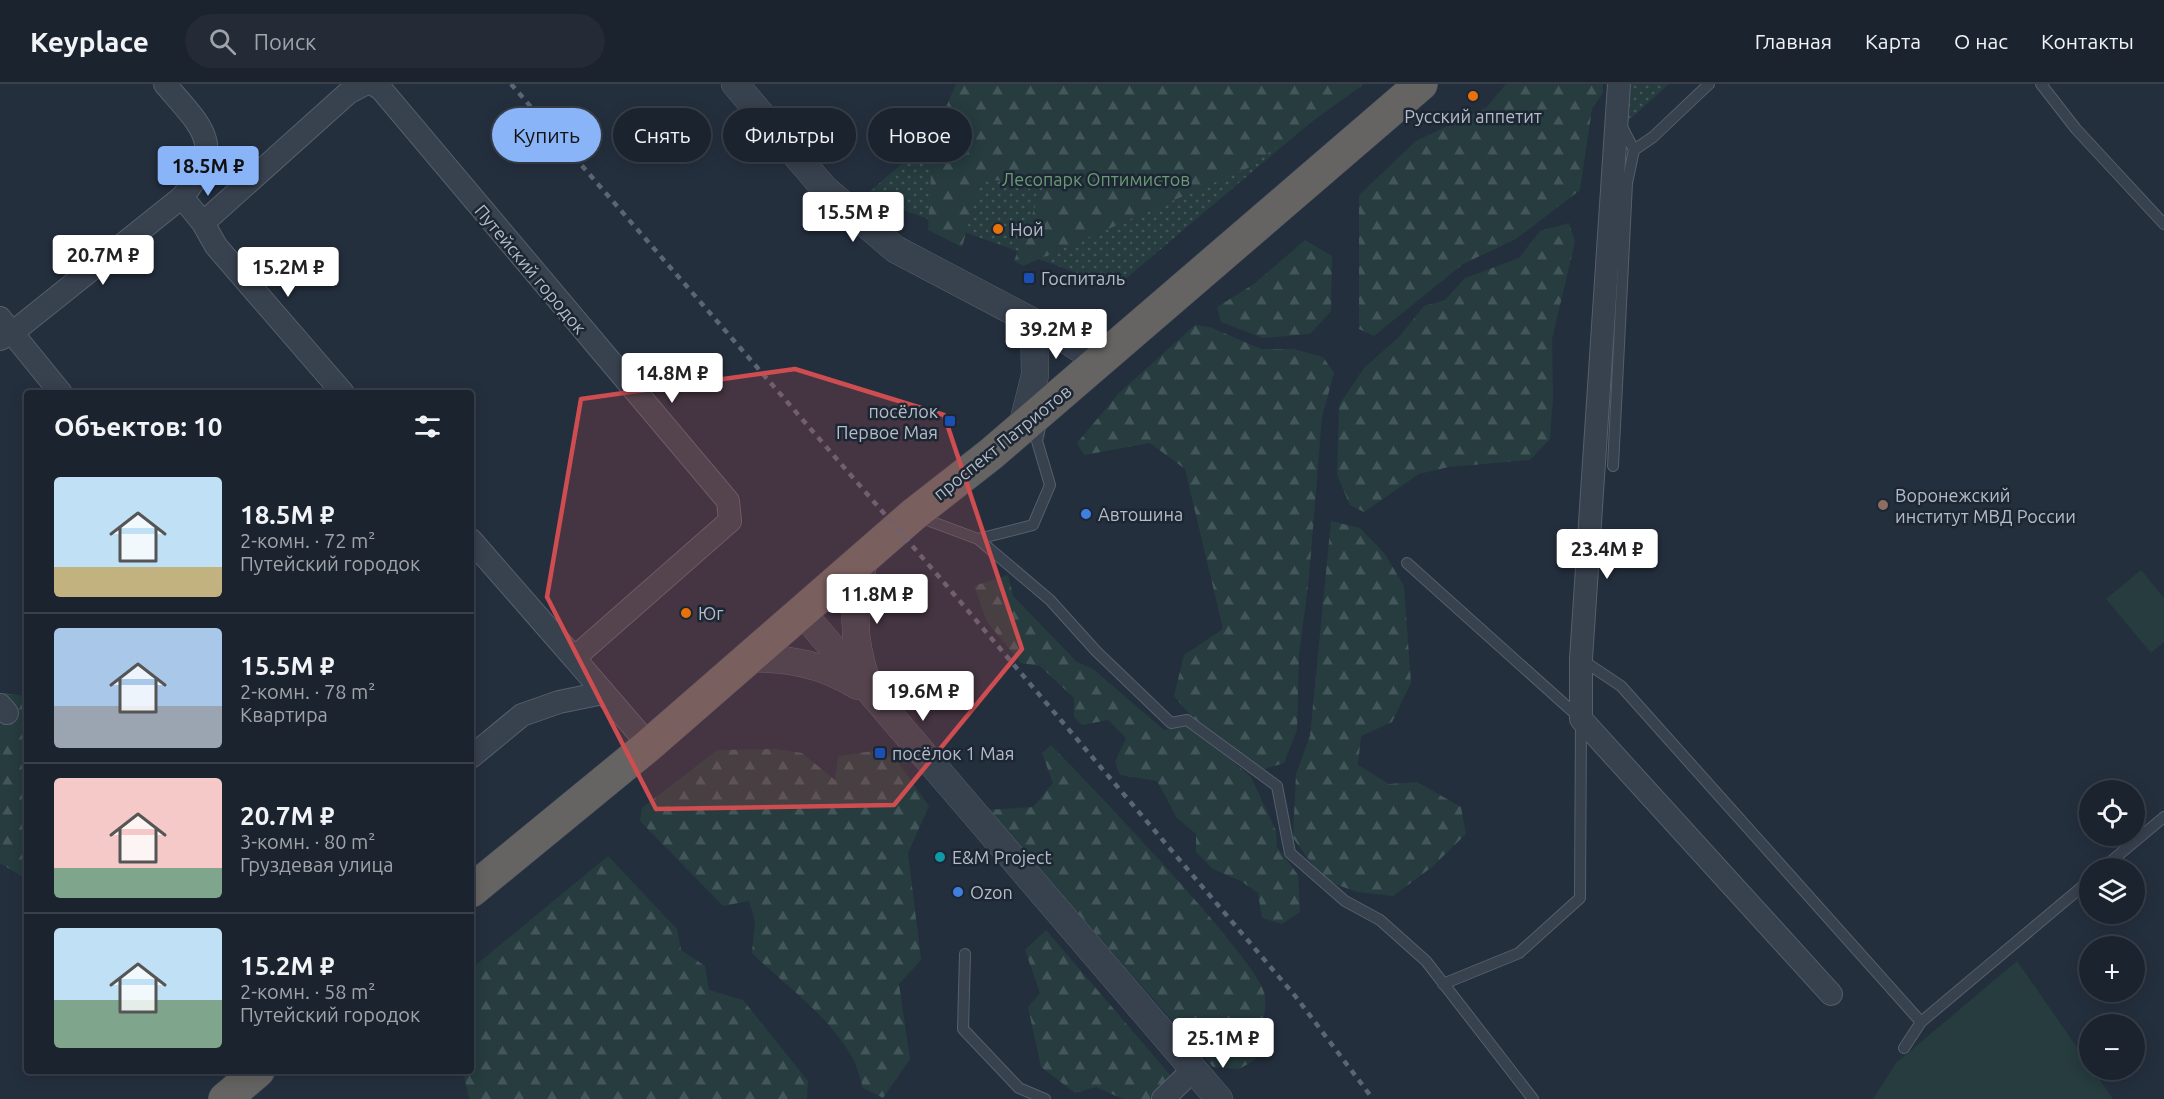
<!DOCTYPE html>
<html lang="ru">
<meta charset="utf-8">
<style>
:root{--surface:#1b232e;--page:#242b36;--text:#f1f3f6;--muted:#a0a4aa;--line:#39404a;--accent:#8ab4f8}
body{margin:0;font-family:Ubuntu,sans-serif;background:var(--page);color:var(--text);height:100vh;display:flex;flex-direction:column;font-size:22px;white-space:nowrap}
*{box-sizing:border-box;margin:0}
p{font-size:20px;color:var(--muted)}
.icon{flex:none;width:33px;height:33px;fill:none;stroke:currentColor;stroke-width:2;stroke-linecap:round;stroke-linejoin:round}
.map{position:relative;flex:1;overflow:hidden}
.panel{position:absolute;left:24px;top:306px;width:450px;height:684px;display:flex;flex-direction:column;background:var(--surface);border-radius:6px;box-shadow:0 3px 15px #0003,0 0 0 2px var(--line)}
.panel>*{flex:none}
.hud{position:absolute;left:492px;top:24px;width:570px;height:54px;display:flex;gap:12px}
.controls{position:absolute;left:2079px;top:696px;display:grid;gap:12px}
.controls a{display:grid;place-items:center;width:66px;height:66px;border-radius:50%;background:var(--surface);box-shadow:0 3px 15px #0003,0 0 0 2px var(--line);font-size:30px}
.price{position:absolute;translate:-50% -51px;padding:0 14px;border-radius:6px;background:#fff;color:#222;font-size:20px;line-height:39px;filter:drop-shadow(0 2px 3px #0008)}
.price::after{content:'';position:absolute;left:50%;top:36px;width:18px;height:14px;margin-left:-9px;background:inherit;clip-path:polygon(0 0,100% 0,50% 100%)}
.price.selected{background:var(--accent);color:#111}
ul{padding:0;list-style:none}
li{display:flex;align-items:center;gap:18px;height:150px;padding:0 30px}
li+li{border-top:2px solid var(--line)}
li span{display:grid;place-items:center;flex:none;width:168px;height:120px;border-radius:6px;color:#555}
li>.icon{margin-inline-start:auto}
span .icon{width:72px;height:72px;fill:#fffc;stroke-width:1}
li b{font-size:26px}
h2{display:flex;justify-content:space-between;align-items:center;height:72px;padding:0 30px;font-size:26px}
.tag{padding:0 21px;border-radius:27px;background:var(--surface);box-shadow:0 3px 15px #0003,0 0 0 2px var(--line);font-size:21px;line-height:54px}
.tag.selected{background:var(--accent);color:#111}
header{display:flex;align-items:center;gap:36px;box-sizing:border-box;height:84px;padding:0 30px;background:var(--surface);border-bottom:2px solid var(--line)}
header strong{font-size:28px}
nav{display:flex;gap:33px;margin-inline-start:auto;font-size:21px}
.search{width:420px;height:54px;background:var(--page);display:flex;align-items:center;gap:15px;box-sizing:border-box;padding:0 21px;border-radius:33px;color:var(--muted);font-size:22px}
.map>svg:first-child{display:block}
.grass{fill:url(#grass-dots)}
.forest{fill:url(#forest-firs)}
.pitch{fill:#263c3f}
.lines{fill:none;stroke-linecap:round;stroke-linejoin:round}
.service-casing{stroke:#565f6c;stroke-width:12}
.minor-casing{stroke:#565f6c;stroke-width:24}
.tertiary-casing{stroke:#565f6c;stroke-width:28}
.trunk-casing{stroke:#434c59;stroke-width:34}
.service{stroke:#38414e;stroke-width:10}
.minor{stroke:#38414e;stroke-width:22}
.tertiary{stroke:#38414e;stroke-width:27}
.trunk{stroke:#656462;stroke-width:33}
.rail{stroke:#5a6575;stroke-width:4.5;stroke-dasharray:6 6;stroke-linecap:butt}
.marked{fill:#ce4d50;fill-opacity:0.2;stroke:#ce4d50;stroke-width:4.5;stroke-linejoin:round}
.food-dot{fill:#e8710a;stroke:#1d2633;stroke-width:2}
.transit-dot{fill:#1a4fb4;stroke:#1d2633;stroke-width:2}
.education-dot{fill:#8d6e63;stroke:#1d2633;stroke-width:2}
.shop-dot{fill:#3f7fe0;stroke:#1d2633;stroke-width:2}
.culture-dot{fill:#0f9aa8;stroke:#1d2633;stroke-width:2}
.labels{text-anchor:middle;dominant-baseline:central;stroke-width:5;stroke-linejoin:round;paint-order:stroke}
.poi-label{font-size:18px;fill:#b4bcc9;stroke:#1d2633;text-anchor:start}
.park-label{font-size:18px;fill:#6b9a76;stroke:#1d2633}
.street-label{font-size:18px;fill:#b4bcc9;stroke:#1d2633}
</style>
<header>
<strong>Keyplace</strong>
<div class="search"><svg class="icon" aria-label="search" viewBox="0 0 24 24"><circle cx="10" cy="10" r="6"/><path d="M15 15l6 6"/></svg>Поиск</div>
<nav><a>Главная</a><a>Карта</a><a>О нас</a><a>Контакты</a></nav>
</header>
<div class="map">
<svg width="2164" height="1015" viewBox="0 0 2164 1015">
<defs>
<pattern id="grass-dots" width="8" height="8" patternUnits="userSpaceOnUse" patternTransform="scale(1.5)"><rect width="8" height="8" fill="#263c3f"/><path d="M2 2h.1M6 6h.1" fill="none" stroke="#435659" stroke-width="1.8" stroke-linecap="round"/></pattern>
<pattern id="forest-firs" width="22" height="20" patternUnits="userSpaceOnUse" patternTransform="scale(1.5)"><rect width="22" height="20" fill="#263c3f"/><path d="M5 1l3.5 6h-7zM16 11l3.5 6h-7z" fill="#435659"/></pattern>
</defs>
<rect width="100%" height="100%" fill="#242f3e"/>
<path class="grass" d="M 992,0 L 1356,0 L 1116,203 L 865,112 Z
M 1629,0 L 1669,0 L 1628,37 Z"/>
<path class="forest" d="M 956,0 L 1364,0 L 1248,84 L 1023,182 L 1014,177 L 1044,100 L 981,95 L 962,163 L 928,146 L 933,53 Z
M 1506,0 L 1603,0 L 1603,9 L 1592,25 L 1580,106 L 1516,155 L 1463,180 L 1374,252 L 1359,245 L 1359,111 L 1416,57 L 1486,24 Z
M 1569,139 L 1575,158 L 1552,255 L 1553,313 L 1550,355 L 1530,376 L 1449,383 L 1419,390 L 1364,428 L 1350,421 L 1337,391 L 1339,321 L 1364,284 L 1400,252 L 1424,222 L 1445,216 L 1465,194 L 1519,174 L 1540,147 Z
M 1305,156 L 1332,172 L 1331,227 L 1310,250 L 1263,254 L 1221,238 L 1217,223 L 1254,200 Z
M 1195,241 L 1210,243 L 1261,265 L 1294,265 L 1323,273 L 1334,289 L 1322,333 L 1309,493 L 1299,571 L 1297,646 L 1284,679 L 1264,685 L 1197,639 L 1174,612 L 1184,571 L 1223,545 L 1185,385 L 1150,359 L 1084,371 L 1077,359 L 1119,309 Z
M 1331,437 L 1360,444 L 1385,470 L 1404,502 L 1411,599 L 1392,638 L 1361,652 L 1358,681 L 1389,700 L 1417,698 L 1461,723 L 1466,750 L 1432,783 L 1393,812 L 1357,808 L 1324,796 L 1293,754 L 1296,690 L 1310,652 Z
M 1008,491 L 1013,512 L 1077,578 L 1093,585 L 1164,646 L 1190,642 L 1251,693 L 1276,747 L 1277,763 L 1298,791 L 1300,828 L 1282,840 L 1262,834 L 1258,809 L 1241,797 L 1213,785 L 1196,768 L 1196,750 L 1177,734 L 1157,697 L 1120,691 L 1115,678 L 1126,654 L 1108,636 L 1082,641 L 1074,633 L 1074,614 L 1040,582 L 1021,579 L 987,538 L 974,502 Z
M 0,609 L 27,612 L 27,796 L 0,779 Z
M 1051,661 C 1084,695 1263,880 1265,912 C 1267,932 1258,956 1255,976 L 1239,985 L 1213,983 L 987,726 L 1033,723 L 1053,699 L 1042,669 Z
M 776,665 L 802,669 L 835,696 L 838,672 L 881,666 L 898,678 L 929,722 L 908,769 L 921,876 L 899,900 L 910,975 L 883,1014 L 863,1004 C 860,994 857,982 852,973 C 828,931 786,902 752,869 L 755,836 L 749,817 L 723,822 L 640,737 L 642,724 L 717,666 Z
M 608,772 L 677,845 L 681,866 L 705,882 L 709,906 L 743,916 L 808,997 L 807,1015 L 469,1015 L 463,987 L 471,987 L 471,885 Z
M 1046,846 L 1171,992 L 1150,1015 L 1123,1015 L 1096,1003 L 1075,1009 L 1041,983 L 1028,923 L 1040,909 L 1025,866 Z"/>
<path class="pitch" d="M 2141,486 L 2164,514 L 2164,558 L 2151,569 L 2106,515 Z
M 2017,877 L 2113,1015 L 1873,1015 L 1896,979 Z"/>
<g class="lines">
<defs>
<path id="service" d="M 2041,0 L 2076,45 L 2164,140
M 1634,66 L 1653,53 L 1709,0
M 1613,382 L 1627,99 L 1634,66 L 1621,41
M 919,433 L 978,455 L 1033,441 L 1050,401 L 1037,357 L 1041,339
M 978,455 L 1050,516 L 1096,567 L 1171,639 L 1187,636 L 1277,702 L 1290,769 L 1345,817 L 1380,836 L 1426,877 L 1533,1015
M 1407,479 L 1581,635 L 1580,814 L 1519,869 L 1443,900
M 1582,576 L 1621,602 L 1921,938
M 2103,784 L 2164,733
M 965,870 L 963,945 L 1019,1004 L 1045,1015
M 1904,964 L 1921,938 L 2090,796"/>
<path id="minor" d="M 373,0 L 381,5 L 728,417 L 730,437 L 574,574 L 649,661
M 1619,0 L 1581,575 L 1581,635 L 1831,910
M 182,113 L 203,139 L 216,162 L 343,309
M 203,139 L 348,9 L 365,0
M 0,234 L 61,309
M 0,255 L 12,249 L 182,113 C 226,60 204,46 165,0
M 471,456 L 574,574
M 0,621 L 7,629
M 471,673 L 522,631 L 559,618 L 603,609
M 1163,1015 L 1193,986"/>
<path id="tertiary" d="M 735,0 L 824,104 L 895,165 L 1062,253 L 1099,277
M 1022,343 L 1035,291 L 1034,238
M 865,472 C 854,523 850,548 867,598
M 801,527 L 1219,1015
M 747,574 C 789,575 821,579 858,602"/>
<path id="trunk" d="M 471,807 L 649,661 L 913,431 L 991,370 L 1421,0
M 225,1015 L 258,987"/>
</defs>
<use href="#service" class="service-casing"/>
<use href="#minor" class="minor-casing"/>
<use href="#tertiary" class="tertiary-casing"/>
<use href="#trunk" class="trunk-casing"/>
<use href="#service" class="service"/>
<use href="#minor" class="minor"/>
<use href="#tertiary" class="tertiary"/>
<use href="#trunk" class="trunk"/>
<path class="rail" d="M 511,0 L 941,495 L 1296,913 L 1373,1015"/>
</g>
<path class="marked" d="M 795,285 L 944,331 L 1022,565 L 894,721 L 656,725 L 547,513 L 581,315 Z"/>
<g class="food-dot">
<circle cx="1473" cy="12" r="6"/>
<circle cx="998" cy="145" r="6"/>
<circle cx="686" cy="529" r="6"/>
</g>
<g class="transit-dot">
<rect x="1023" y="188" width="12" height="12" rx="3"/>
<rect x="944" y="331" width="12" height="12" rx="3"/>
<rect x="874" y="663" width="12" height="12" rx="3"/>
</g>
<circle class="education-dot" cx="1883" cy="421" r="6"/>
<g class="shop-dot">
<circle cx="1086" cy="430" r="6"/>
<circle cx="958" cy="808" r="6"/>
</g>
<circle class="culture-dot" cx="940" cy="773" r="6"/>
<g class="labels">
<g class="poi-label">
<text x="1473" y="32" text-anchor="middle">Русский аппетит</text>
<text x="1010" y="145">Ной</text>
<text x="1041" y="194">Госпиталь</text>
<text x="938" y="327" text-anchor="end">посёлок<tspan x="938" dy="21">Первое Мая</tspan></text>
<text x="1895" y="411">Воронежский<tspan x="1895" dy="21">институт МВД России</tspan></text>
<text x="1098" y="430">Автошина</text>
<text x="698" y="529">Юг</text>
<text x="892" y="669">посёлок 1 Мая</text>
<text x="952" y="773">E&amp;M Project</text>
<text x="970" y="808">Ozon</text>
</g>
<g class="park-label">
<text x="1096" y="95">Лесопарк Оптимистов</text>
</g>
<g class="street-label">
<text transform="translate(531 185) rotate(50)">Путейский городок</text>
<text transform="translate(1002 358) rotate(-39)">проспект Патриотов</text>
</g>
</g>
</svg>
<div class="controls">
<a><svg class="icon" aria-label="locate" viewBox="0 0 24 24"><circle cx="12" cy="12" r="6"/><path d="M12 2v4M12 18v4M2 12h4M18 12h4"/></svg></a>
<a><svg class="icon" aria-label="layers" viewBox="0 0 24 24"><path d="M12 4l9 5-9 5-9-5zM3 14l9 5 9-5"/></svg></a>
<a>+</a>
<a>−</a>
</div>
<b class="price selected" style="left:208px;top:113px">18.5M ₽</b>
<b class="price" style="left:853px;top:159px">15.5M ₽</b>
<b class="price" style="left:103px;top:202px">20.7M ₽</b>
<b class="price" style="left:288px;top:214px">15.2M ₽</b>
<b class="price" style="left:1056px;top:276px">39.2M ₽</b>
<b class="price" style="left:672px;top:320px">14.8M ₽</b>
<b class="price" style="left:1607px;top:496px">23.4M ₽</b>
<b class="price" style="left:877px;top:541px">11.8M ₽</b>
<b class="price" style="left:923px;top:638px">19.6M ₽</b>
<b class="price" style="left:1223px;top:985px">25.1M ₽</b>
<div class="hud">
<a class="tag selected">Купить</a>
<a class="tag">Снять</a>
<a class="tag">Фильтры</a>
<a class="tag">Новое</a>
</div>
<section class="panel">
<h2>Объектов: 10<svg class="icon" aria-label="filters" viewBox="0 0 24 24"><path d="M4 7h16M4 17h16"/><circle cx="9" cy="7" r="2"/><circle cx="15" cy="17" r="2"/></svg></h2>
<ul>
<li><span style="background:linear-gradient(#bfe0f5 75%,#c2b280 0)"><svg class="icon" aria-label="home" viewBox="0 0 24 24"><path d="M3 11l9-7 9 7M6 9v11h12V9"/></svg></span><div><b>18.5M ₽</b><p>2-комн. · 72 m²</p><p>Путейский городок</p></div></li>
<li><span style="background:linear-gradient(#a9c7e8 65%,#9aa5b1 0)"><svg class="icon" aria-label="home" viewBox="0 0 24 24"><path d="M3 11l9-7 9 7M6 9v11h12V9"/></svg></span><div><b>15.5M ₽</b><p>2-комн. · 78 m²</p><p>Квартира</p></div></li>
<li><span style="background:linear-gradient(#f6c9c9 75%,#7fa58c 0)"><svg class="icon" aria-label="home" viewBox="0 0 24 24"><path d="M3 11l9-7 9 7M6 9v11h12V9"/></svg></span><div><b>20.7M ₽</b><p>3-комн. · 80 m²</p><p>Груздевая улица</p></div></li>
<li><span style="background:linear-gradient(#bfe0f5 60%,#7fa58c 0)"><svg class="icon" aria-label="home" viewBox="0 0 24 24"><path d="M3 11l9-7 9 7M6 9v11h12V9"/></svg></span><div><b>15.2M ₽</b><p>2-комн. · 58 m²</p><p>Путейский городок</p></div></li>
</ul>
</section>
</div>
